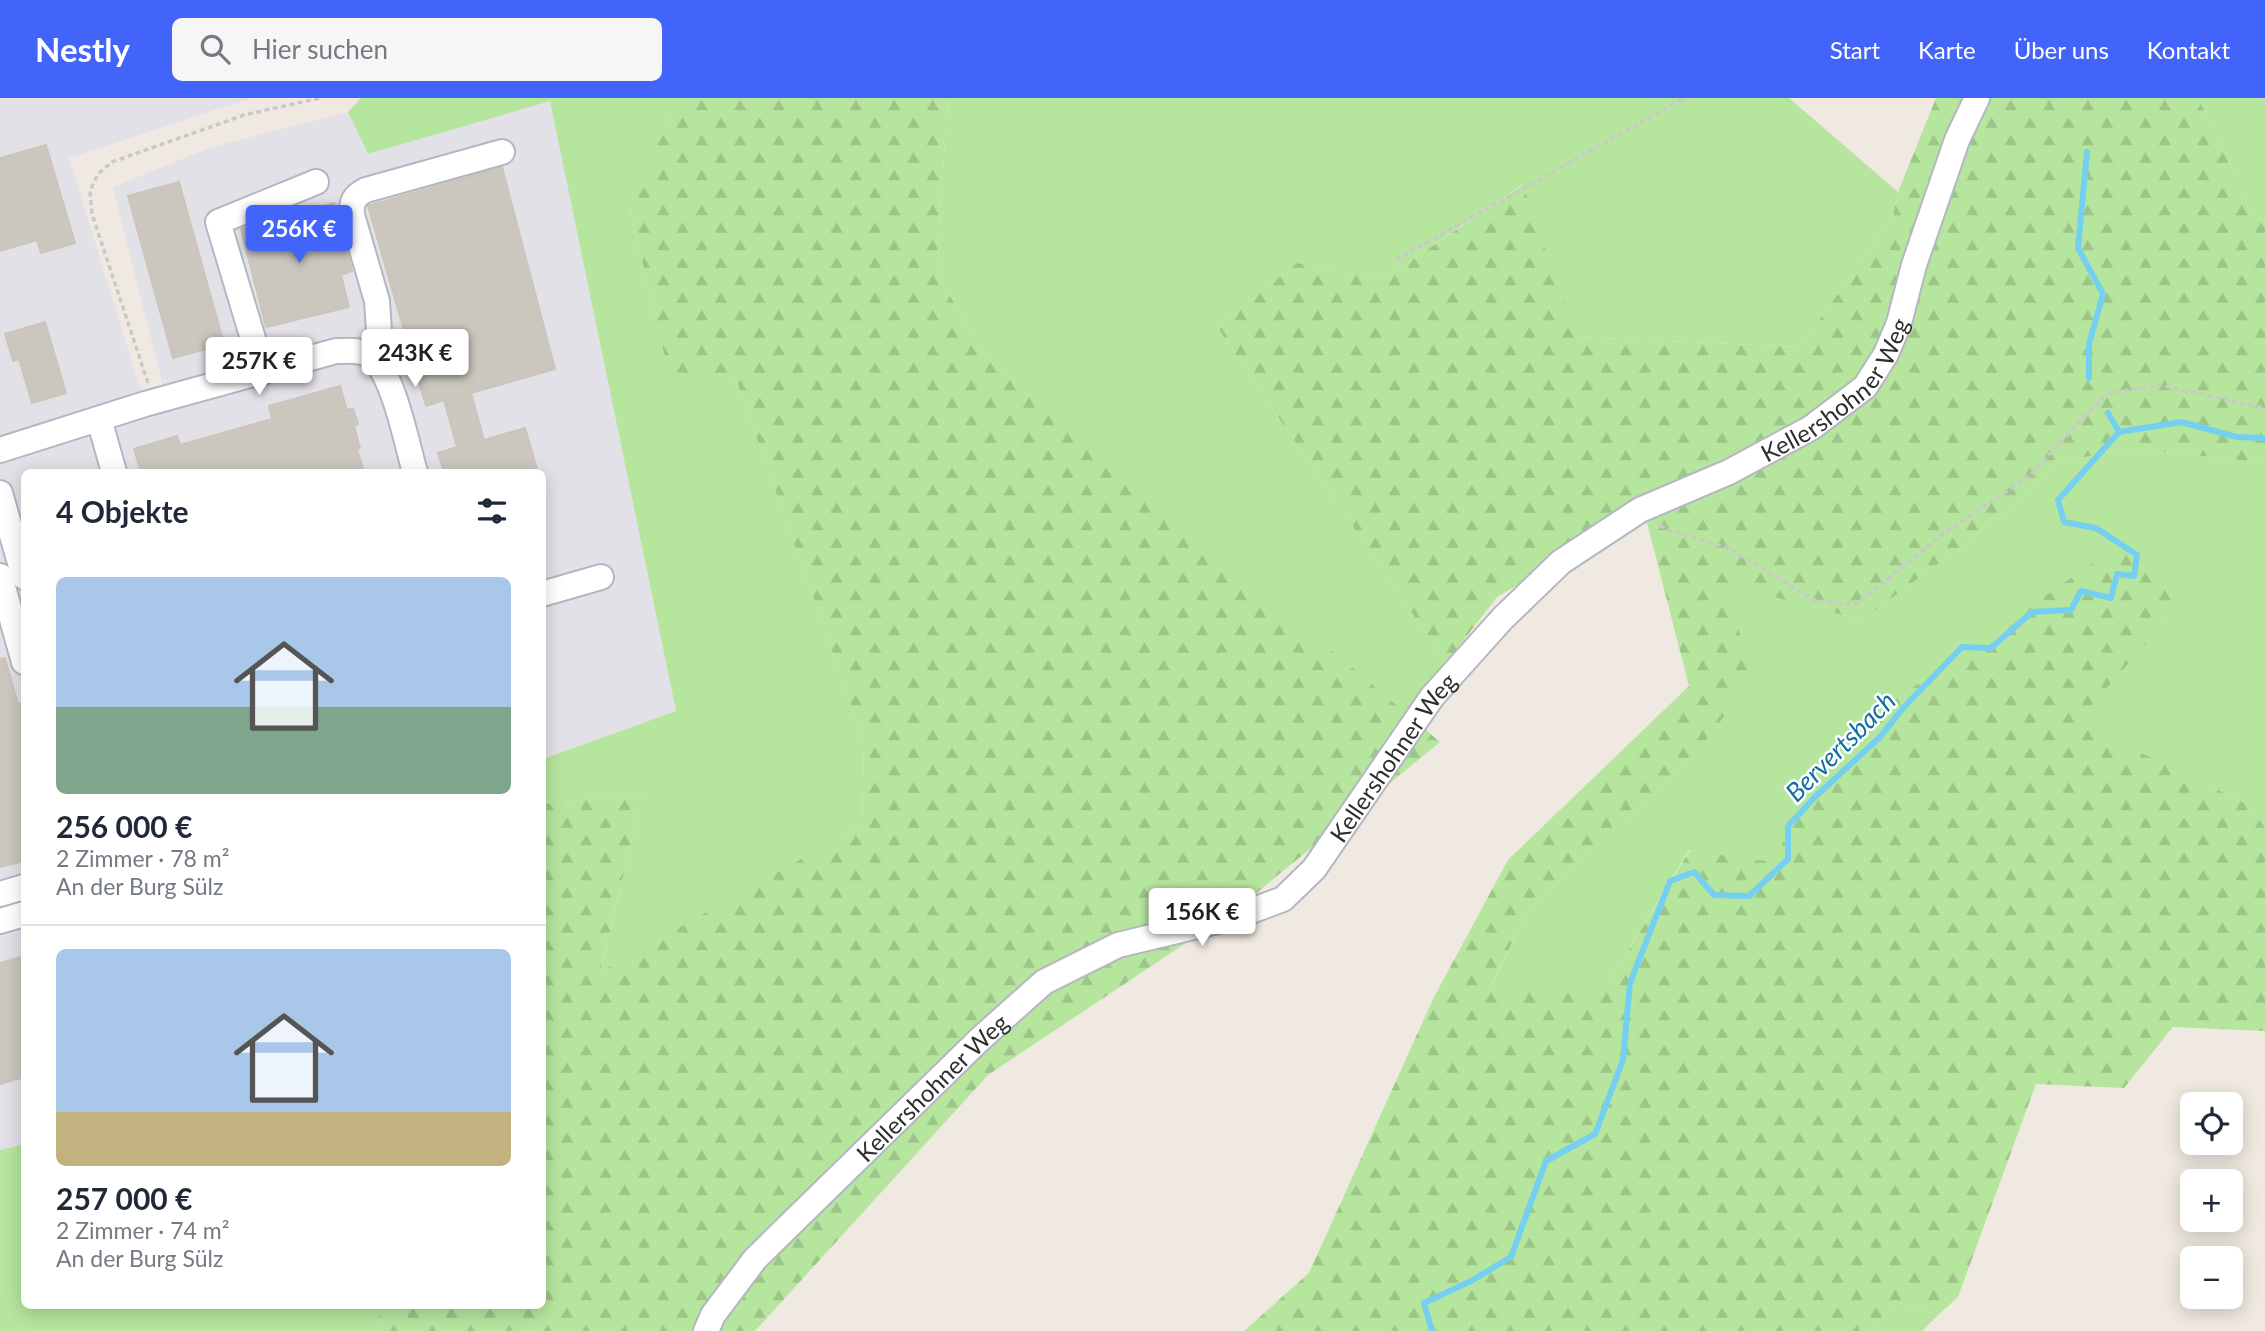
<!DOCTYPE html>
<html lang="de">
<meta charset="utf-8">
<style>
:root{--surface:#fff;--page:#f6f6f7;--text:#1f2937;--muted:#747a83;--line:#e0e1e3;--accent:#4264fb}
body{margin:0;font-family:Lato,sans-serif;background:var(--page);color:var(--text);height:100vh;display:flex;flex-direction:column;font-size:26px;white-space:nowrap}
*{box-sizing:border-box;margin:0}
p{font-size:23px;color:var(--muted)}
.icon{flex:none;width:38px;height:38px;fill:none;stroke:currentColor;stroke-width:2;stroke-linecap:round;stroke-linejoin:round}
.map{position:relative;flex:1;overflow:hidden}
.details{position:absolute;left:21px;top:371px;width:525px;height:840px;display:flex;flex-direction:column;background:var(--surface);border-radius:10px;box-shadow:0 4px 18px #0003}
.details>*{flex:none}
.buttons{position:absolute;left:2180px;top:994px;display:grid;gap:14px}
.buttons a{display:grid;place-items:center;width:63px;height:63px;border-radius:10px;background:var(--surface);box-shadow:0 4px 18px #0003;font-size:35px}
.price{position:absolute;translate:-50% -60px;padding:0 16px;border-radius:7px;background:#fff;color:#222;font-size:23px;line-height:46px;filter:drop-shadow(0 2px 4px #0008)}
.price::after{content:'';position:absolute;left:50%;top:42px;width:21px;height:16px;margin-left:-10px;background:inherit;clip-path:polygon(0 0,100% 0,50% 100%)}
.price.on{background:var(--accent);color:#fff}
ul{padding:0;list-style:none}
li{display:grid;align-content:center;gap:14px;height:371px;padding:0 35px}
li+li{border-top:2px solid var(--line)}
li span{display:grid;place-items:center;height:217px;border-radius:10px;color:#555}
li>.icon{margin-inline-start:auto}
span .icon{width:126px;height:126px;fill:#fffc;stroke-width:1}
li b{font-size:30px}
h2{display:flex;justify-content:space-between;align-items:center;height:84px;padding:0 35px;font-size:30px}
header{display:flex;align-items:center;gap:42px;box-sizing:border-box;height:98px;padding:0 35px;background:var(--accent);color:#fff}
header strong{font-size:33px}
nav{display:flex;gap:38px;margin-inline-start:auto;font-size:24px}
.search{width:490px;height:63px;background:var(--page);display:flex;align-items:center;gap:18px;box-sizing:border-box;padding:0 24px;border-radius:10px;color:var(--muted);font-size:26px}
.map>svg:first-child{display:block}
.industrial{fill:#e3e1e8}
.grass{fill:#b6e59e}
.forest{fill:url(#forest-firs)}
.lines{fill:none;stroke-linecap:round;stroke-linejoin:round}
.stream{stroke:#75cff0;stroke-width:6}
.building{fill:#cbc7bf;stroke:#cbc5ba;stroke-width:2}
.minor-casing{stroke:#b4b7c1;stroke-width:28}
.path{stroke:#c9c9c9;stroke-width:3.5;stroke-dasharray:5 3.5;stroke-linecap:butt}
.minor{stroke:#fff;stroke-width:24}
.labels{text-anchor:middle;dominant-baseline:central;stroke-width:5;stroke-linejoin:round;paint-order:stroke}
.street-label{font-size:24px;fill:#2e2e2e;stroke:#fff}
.water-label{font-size:26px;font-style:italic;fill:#0d6fa3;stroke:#fff}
</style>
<header>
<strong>Nestly</strong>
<div class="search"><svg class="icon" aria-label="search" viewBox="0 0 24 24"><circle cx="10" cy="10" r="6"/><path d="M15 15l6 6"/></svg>Hier suchen</div>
<nav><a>Start</a><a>Karte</a><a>Über uns</a><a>Kontakt</a></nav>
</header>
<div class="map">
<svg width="2265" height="1233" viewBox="0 0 2265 1233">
<defs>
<pattern id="forest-firs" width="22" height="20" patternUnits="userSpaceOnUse" patternTransform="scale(1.75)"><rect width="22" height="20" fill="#b6e59e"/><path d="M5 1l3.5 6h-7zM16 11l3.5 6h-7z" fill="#9dc588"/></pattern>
</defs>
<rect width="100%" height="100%" fill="#efe9e1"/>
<path class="industrial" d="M 0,0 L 252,0 L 69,60 L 145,306 L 166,300 L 113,89 L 209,50 L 348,14 L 368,56 L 550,2 L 676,613 L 543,661 L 542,374 L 24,374 L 24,1046 L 0,1052 Z"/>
<path class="grass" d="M 361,0 L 677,0 L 630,113 L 670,279 L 737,284 L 864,644 L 862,727 L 600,875 L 643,695 L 543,706 L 543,661 L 676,613 L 550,3 L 368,56 L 348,14 Z
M 948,0 L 1789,0 L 1898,94 L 1893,118 L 1800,249 L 1576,239 L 1522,87 L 1382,182 L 1297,165 L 1217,229 L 1446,565 L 1408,619 L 985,259 L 936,173 Z
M 2198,0 L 2265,0 L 2265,124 L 2252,118 L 2222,47 Z
M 2129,350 L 2265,365 L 2265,730 L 2251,708 L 2076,624 L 2170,518 L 2116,450 L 1851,632 L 1771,765 L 1689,752 L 1607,887 L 1491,889 L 1528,812 L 1691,661 L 1728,486 L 1862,522 L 2011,412 L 2061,364 Z
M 24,1046 L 24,1208 L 378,1208 L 379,1233 L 0,1233 L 0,1052 Z
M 1893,1203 L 1938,1217 L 1922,1233 L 1875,1233 Z"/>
<path class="forest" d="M 677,0 L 948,0 L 936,173 L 985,259 L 1440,644 L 1237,811 L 988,977 L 755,1233 L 379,1233 L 378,1208 L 542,1208 L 543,706 L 643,695 L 600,874 L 862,727 L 864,644 L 737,284 L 670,280 L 630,112 Z
M 1936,0 L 2198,0 L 2222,47 L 2252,118 L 2265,124 L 2265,365 L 2129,350 L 2061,364 L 2011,412 L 1862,522 L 1728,487 L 1751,584 L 1691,661 L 1528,812 L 1491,888 L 1607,887 L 1690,752 L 1771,764 L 1851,632 L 2116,449 L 2173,484 L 2170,518 L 2077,624 L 2251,708 L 2265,730 L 2265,933 L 2173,929 L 2124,990 L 2036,986 L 1958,1199 L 1938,1217 L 1893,1203 L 1875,1233 L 1244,1233 L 1309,1175 L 1434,899 L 1508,762 L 1689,588 L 1644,413 L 1497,499 L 1446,565 L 1217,229 L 1297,165 L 1382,182 L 1523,87 L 1576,239 L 1800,249 L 1893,118 L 1898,94 Z"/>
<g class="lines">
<path class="stream" d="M 2087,54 L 2078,150 L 2103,196 L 2089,246 L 2089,280
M 2108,315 L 2119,334
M 1432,1233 L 1424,1205 L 1471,1183 L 1511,1159 L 1546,1063 L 1595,1036 L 1623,962 L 1630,885 L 1670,783 L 1694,774 L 1714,797 L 1749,798 L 1788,761 L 1788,728 L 1815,699 L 1879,640 L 1904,609 L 1962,549 L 1991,550 L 2032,514 L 2071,512 L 2081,493 L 2111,500 L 2117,476 L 2134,478 L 2137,457 L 2096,430 L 2064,424 L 2058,402 L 2119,334 L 2181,324 L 2237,339 L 2265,340"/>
</g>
<path class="building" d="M 46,47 L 75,145 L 41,155 L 37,142 L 0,153 L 0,60 Z
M 502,69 L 555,271 L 471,295 L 484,342 L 525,330 L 538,374 L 444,374 L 438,355 L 457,349 L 444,302 L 426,308 L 368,108 Z
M 179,84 L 224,246 L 173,260 L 128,98 Z
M 334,105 L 352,173 L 341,177 L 349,209 L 266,229 L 241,131 Z
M 45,224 L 66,295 L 32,305 L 19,261 L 13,263 L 5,236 Z
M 340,288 L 347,312 L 353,311 L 358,326 L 354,328 L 360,350 L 357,351 L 364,374 L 141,374 L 134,351 L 177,338 L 180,347 L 272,321 L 269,308 Z
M 5,560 L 18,606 L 24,604 L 24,763 L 0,769 L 0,561 Z
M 24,858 L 24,979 L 0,986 L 0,865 Z"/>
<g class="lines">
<defs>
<g id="minor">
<path d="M 373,259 L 379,233 L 377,203 L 352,117 C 351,104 354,98 366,92 L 502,54"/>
<path d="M 263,274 L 218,124 L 316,84"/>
<path d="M 99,321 L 114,374"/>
<path d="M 0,352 L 145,306 L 336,253 C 349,253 364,251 373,260 C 394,279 407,347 415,374"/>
<path d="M 0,395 L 24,479"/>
<path d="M 0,478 L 24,564"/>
<path d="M 542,496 L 601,479"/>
<path d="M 0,796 L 24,789"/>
<path d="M 0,823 L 24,816"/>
<path id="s1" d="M 706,1233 L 713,1217 L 755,1161 L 979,942 L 1044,884 L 1118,847 L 1235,819 L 1283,801 L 1314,771 L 1432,599 L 1503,520 L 1561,464 L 1640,412 L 1729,374 L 1811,330 L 1865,289 L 1886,256 L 1899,225 L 1914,167 L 1957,42 L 1977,0"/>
</g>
</defs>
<use href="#minor" class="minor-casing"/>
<path class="path" d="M 1396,162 L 1684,0
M 148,285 L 92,116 L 90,93 L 98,76 L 112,64 L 244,17 L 320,0
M 1660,427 L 1668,432 L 1728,450 L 1816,503 L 1857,506 L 1943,436 L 2029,378 L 2106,296 L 2160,287 L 2265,310"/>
<use href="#minor" class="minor"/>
</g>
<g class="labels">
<g class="street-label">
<text stroke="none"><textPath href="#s1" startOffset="1510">Kellershohner Weg</textPath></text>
<text stroke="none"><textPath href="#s1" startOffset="922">Kellershohner Weg</textPath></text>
<text stroke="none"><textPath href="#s1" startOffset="334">Kellershohner Weg</textPath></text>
</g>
<g class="water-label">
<text transform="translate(1840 648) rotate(-45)">Bervertsbach</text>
</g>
</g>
</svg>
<div class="buttons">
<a><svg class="icon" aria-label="locate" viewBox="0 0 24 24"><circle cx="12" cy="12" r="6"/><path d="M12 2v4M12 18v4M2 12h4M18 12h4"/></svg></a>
<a>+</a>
<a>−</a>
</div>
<b class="price on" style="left:299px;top:167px">256K €</b>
<b class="price" style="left:415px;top:291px">243K €</b>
<b class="price" style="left:259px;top:299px">257K €</b>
<b class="price" style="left:1202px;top:850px">156K €</b>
<section class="details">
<h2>4 Objekte<svg class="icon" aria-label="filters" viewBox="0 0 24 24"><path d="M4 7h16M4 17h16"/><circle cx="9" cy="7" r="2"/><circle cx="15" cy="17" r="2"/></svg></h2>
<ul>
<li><span style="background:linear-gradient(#a9c7e8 60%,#7fa58c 0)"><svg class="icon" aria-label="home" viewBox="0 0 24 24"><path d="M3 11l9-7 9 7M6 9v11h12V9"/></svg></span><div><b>256 000 €</b><p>2 Zimmer · 78 m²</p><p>An der Burg Sülz</p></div></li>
<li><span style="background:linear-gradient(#a9c7e8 75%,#c2b280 0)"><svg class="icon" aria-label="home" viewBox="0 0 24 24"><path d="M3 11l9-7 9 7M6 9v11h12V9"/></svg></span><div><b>257 000 €</b><p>2 Zimmer · 74 m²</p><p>An der Burg Sülz</p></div></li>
</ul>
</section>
</div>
